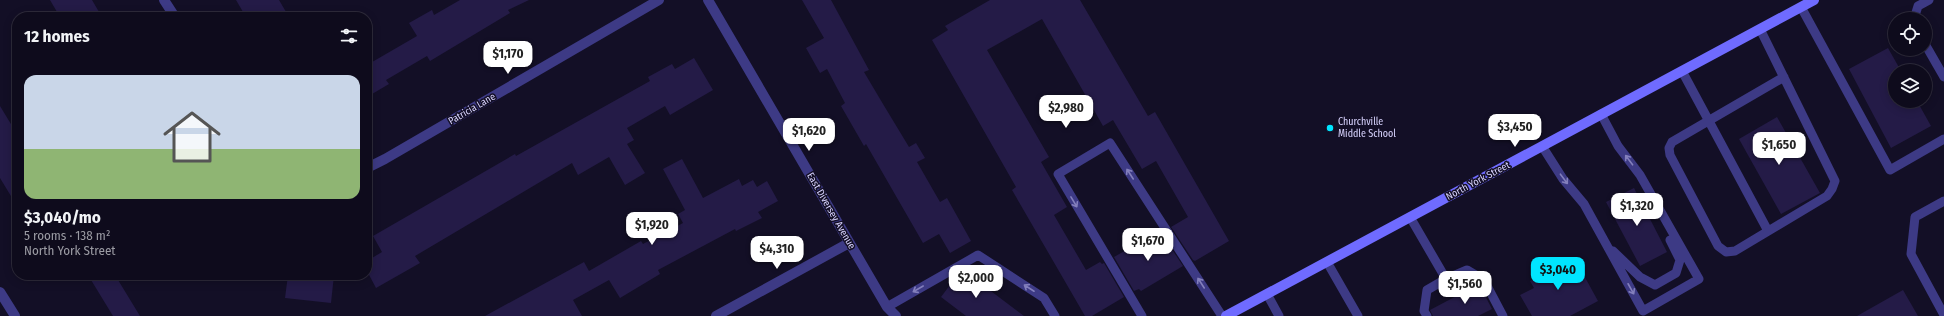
<!DOCTYPE html>
<meta charset="utf-8">
<style>
:root{--surface:#0e0b1c;--page:#171425;--text:#f1f3f6;--muted:#9b9ba3;--line:#2e2b3b;--accent:#00e5ff}
body{margin:0;font-family:"Fira Sans Condensed",sans-serif;background:var(--page);color:var(--text);height:100vh;display:flex;flex-direction:column;font-size:15px;white-space:nowrap}
*{box-sizing:border-box;margin:0}
p{font-size:13px;color:var(--muted)}
.icon{flex:none;width:22px;height:22px;fill:none;stroke:currentColor;stroke-width:2;stroke-linecap:round;stroke-linejoin:round}
.map{position:relative;flex:1;overflow:hidden}
.details{position:absolute;left:12px;top:12px;width:360px;height:268px;display:flex;flex-direction:column;background:var(--surface);border-radius:16px;box-shadow:0 2px 10px #0003,0 0 0 1px var(--line)}
.details>*{flex:none}
.controls{position:absolute;left:1888px;top:12px;display:grid;gap:8px}
.controls a{display:grid;place-items:center;width:44px;height:44px;border-radius:50%;background:var(--surface);box-shadow:0 2px 10px #0003,0 0 0 1px var(--line);font-size:20px}
.price{position:absolute;translate:-50% -34px;padding:0 9px;border-radius:8px;background:#fff;color:#222;font-size:13px;line-height:26px;filter:drop-shadow(0 1px 2px #0008)}
.price::after{content:'';position:absolute;left:50%;top:24px;width:12px;height:9px;margin-left:-6px;background:inherit;clip-path:polygon(0 0,100% 0,50% 100%)}
.price.on{background:var(--accent);color:#111}
ul{padding:0;list-style:none}
li{display:grid;align-content:center;gap:8px;height:212px;padding:0 12px}
li span{display:grid;place-items:center;height:124px;border-radius:12px;color:#555}
li>.icon{margin-inline-start:auto}
span .icon{width:72px;height:72px;fill:#fffc;stroke-width:1}
li b{font-size:17px}
h2{display:flex;justify-content:space-between;align-items:center;height:48px;padding:0 12px;font-size:17px}
.map>svg:first-child{display:block}
.building{fill:#241b47}
.lines{fill:none;stroke-linecap:round;stroke-linejoin:round}
.service{stroke:#3d3a85;stroke-width:9}
.minor{stroke:#3d3a85;stroke-width:10}
.secondary{stroke:#6f6bff;stroke-width:10}
.oneway{stroke:#837fbc}
.poi-dot{fill:#00e5ff;stroke:#130f26;stroke-width:1.5}
.labels{text-anchor:middle;dominant-baseline:central;stroke-width:3;stroke-linejoin:round;paint-order:stroke}
.street-label{font-size:10px;fill:#d9d4ff;stroke:#130f26}
.poi-label{font-size:10px;fill:#d9d4ff;stroke:#130f26;text-anchor:start}
</style>
<div class="map">
<svg width="1944" height="316" viewBox="0 0 1944 316">
<rect width="100%" height="100%" fill="#130f26"/>
<path class="building" d="M 50,0 L 92,0 L 102,17 L 60,17 Z
M 236,0 L 279,0 L 289,17 L 246,17 Z
M 460,0 L 529,0 L 508,10 L 510,13 L 430,61 L 427,56 L 386,80 L 389,84 L 367,97 L 367,65 L 417,36 L 409,23 L 432,10 L 434,15 Z
M 802,0 L 831,0 L 869,70 L 864,72 L 883,104 L 909,147 L 916,143 L 925,158 L 917,162 L 940,202 L 947,198 L 971,241 L 950,253 L 939,234 L 923,243 L 866,144 L 864,146 L 841,106 L 845,103 L 827,69 L 820,73 L 806,48 L 824,38 Z
M 990,0 L 1080,0 L 1148,116 L 1155,112 L 1229,241 L 1195,261 L 1193,260 L 1171,227 L 1188,217 L 1156,161 L 1142,169 L 1113,120 L 1103,126 L 1042,19 L 987,50 L 1049,157 L 1041,162 L 1067,207 L 1054,215 L 1086,270 L 1100,262 L 1102,264 L 1104,263 L 1124,297 L 1092,316 L 1085,316 L 1012,190 L 1016,187 L 932,40 L 948,30 L 945,26 Z
M 1888,48 L 1901,71 L 1895,71 L 1895,101 L 1917,101 L 1931,126 L 1891,148 L 1849,69 Z
M 694,58 L 713,90 L 670,115 L 665,106 L 627,128 L 634,140 L 627,144 L 645,173 L 625,185 L 609,157 L 578,175 L 572,163 L 415,256 L 420,263 L 376,288 L 367,271 L 367,261 L 382,252 L 373,236 L 515,154 L 516,156 L 650,81 L 648,77 L 672,64 L 675,69 Z
M 0,106 L 17,134 L 17,206 L 0,178 Z
M 1777,117 L 1820,193 L 1781,214 L 1739,139 Z
M 682,159 L 703,198 L 739,179 L 742,186 L 753,180 L 757,187 L 767,181 L 778,201 L 758,212 L 762,218 L 736,231 L 735,229 L 658,270 L 660,274 L 620,298 L 609,280 L 573,300 L 582,316 L 485,316 L 584,262 L 589,271 L 641,241 L 643,244 L 683,223 L 678,214 L 685,210 L 663,169 Z
M 1634,188 L 1667,252 L 1640,266 L 1606,202 Z
M 1156,233 L 1157,235 L 1161,233 L 1183,266 L 1141,291 L 1139,289 L 1134,291 L 1114,257 Z
M 1548,259 L 1556,272 L 1576,261 L 1598,301 L 1570,316 L 1532,316 L 1520,295 L 1534,288 L 1530,281 L 1537,277 L 1532,268 Z
M 963,270 L 1024,316 L 966,316 L 941,297 L 959,273 Z
M 88,275 L 115,275 L 140,316 L 113,316 Z
M 288,275 L 334,275 L 331,303 L 285,298 Z
M 1479,284 L 1492,309 L 1478,316 L 1433,316 L 1430,310 Z
M 1903,290 L 1918,316 L 1857,316 Z"/>
<g class="lines">
<path class="service" d="M 1801,7 L 1890,170 L 1944,139
M 1914,19 L 1918,6 L 1929,0
M 1760,29 L 1835,181 L 1832,189 L 1827,196 L 1735,251 L 1726,252 L 1718,246 L 1670,155 L 1669,148 L 1672,142 L 1784,77
M 1925,44 L 1944,77
M 1682,71 L 1768,231
M 1542,146 L 1563,179 L 1584,204 L 1643,311 L 1699,279 L 1640,175 L 1618,146 L 1601,114
M 1944,201 L 1915,217 L 1911,254 L 1944,315
M 1410,217 L 1446,279 L 1467,270 L 1484,280 L 1503,316
M 1613,251 L 1640,277 L 1655,285 L 1676,273 L 1680,260 L 1670,240
M 1327,262 L 1358,316
M 1267,294 L 1279,316
M 887,307 L 978,255 L 1044,298 L 1055,316
M 1142,316 L 1058,174 L 1110,143 L 1222,316
M 1427,316 L 1424,311 L 1427,290 L 1446,279"/>
<path class="minor" d="M 164,0 L 175,17
M 708,0 L 887,307 L 896,316
M 367,168 L 385,159 L 659,0
M 0,292 L 15,316
M 716,316 L 849,243"/>
<path class="secondary" d="M 1226,316 L 1814,0"/>
</g>
<defs><path id="oneway-shaft" d="M-6 0H5M1.5-3L5.5 0L1.5 3" fill="none" stroke-width="1.6" stroke-linecap="round" stroke-linejoin="round"/></defs>
<g class="oneway">
<use href="#oneway-shaft" transform="translate(1629 160) rotate(-127)"/>
<use href="#oneway-shaft" transform="translate(1130 174) rotate(-123)"/>
<use href="#oneway-shaft" transform="translate(1564 179) rotate(53)"/>
<use href="#oneway-shaft" transform="translate(1074 202) rotate(59)"/>
<use href="#oneway-shaft" transform="translate(1201 283) rotate(-123)"/>
<use href="#oneway-shaft" transform="translate(1029 288) rotate(-147)"/>
<use href="#oneway-shaft" transform="translate(918 289) rotate(150)"/>
<use href="#oneway-shaft" transform="translate(1631 289) rotate(61)"/>
</g>
<circle class="poi-dot" cx="1330" cy="128" r="4"/>
<g class="labels">
<g class="street-label">
<text transform="translate(472 109) rotate(-30)">Patricia Lane</text>
<text transform="translate(1478 181) rotate(-28)">North York Street</text>
<text transform="translate(831 211) rotate(60)">East Diversey Avenue</text>
</g>
<g class="poi-label">
<text x="1338" y="122">Churchville<tspan x="1338" dy="12">Middle School</tspan></text>
</g>
</g>
</svg>
<div class="controls">
<a><svg class="icon" aria-label="locate" viewBox="0 0 24 24"><circle cx="12" cy="12" r="6"/><path d="M12 2v4M12 18v4M2 12h4M18 12h4"/></svg></a>
<a><svg class="icon" aria-label="layers" viewBox="0 0 24 24"><path d="M12 4l9 5-9 5-9-5zM3 14l9 5 9-5"/></svg></a>
</div>
<b class="price" style="left:508px;top:75px">$1,170</b>
<b class="price" style="left:1066px;top:129px">$2,980</b>
<b class="price" style="left:1515px;top:148px">$3,450</b>
<b class="price" style="left:809px;top:152px">$1,620</b>
<b class="price" style="left:1779px;top:166px">$1,650</b>
<b class="price" style="left:1637px;top:227px">$1,320</b>
<b class="price" style="left:652px;top:246px">$1,920</b>
<b class="price" style="left:1148px;top:262px">$1,670</b>
<b class="price" style="left:777px;top:270px">$4,310</b>
<b class="price on" style="left:1558px;top:291px">$3,040</b>
<b class="price" style="left:976px;top:299px">$2,000</b>
<b class="price" style="left:1465px;top:305px">$1,560</b>
<section class="details">
<h2>12 homes<svg class="icon" aria-label="filters" viewBox="0 0 24 24"><path d="M4 7h16M4 17h16"/><circle cx="9" cy="7" r="2"/><circle cx="15" cy="17" r="2"/></svg></h2>
<ul>
<li><span style="background:linear-gradient(#c9d6e8 60%,#8fb573 0)"><svg class="icon" aria-label="home" viewBox="0 0 24 24"><path d="M3 11l9-7 9 7M6 9v11h12V9"/></svg></span><div><b>$3,040/mo</b><p>5 rooms · 138 m²</p><p>North York Street</p></div></li>
</ul>
</section>
</div>
